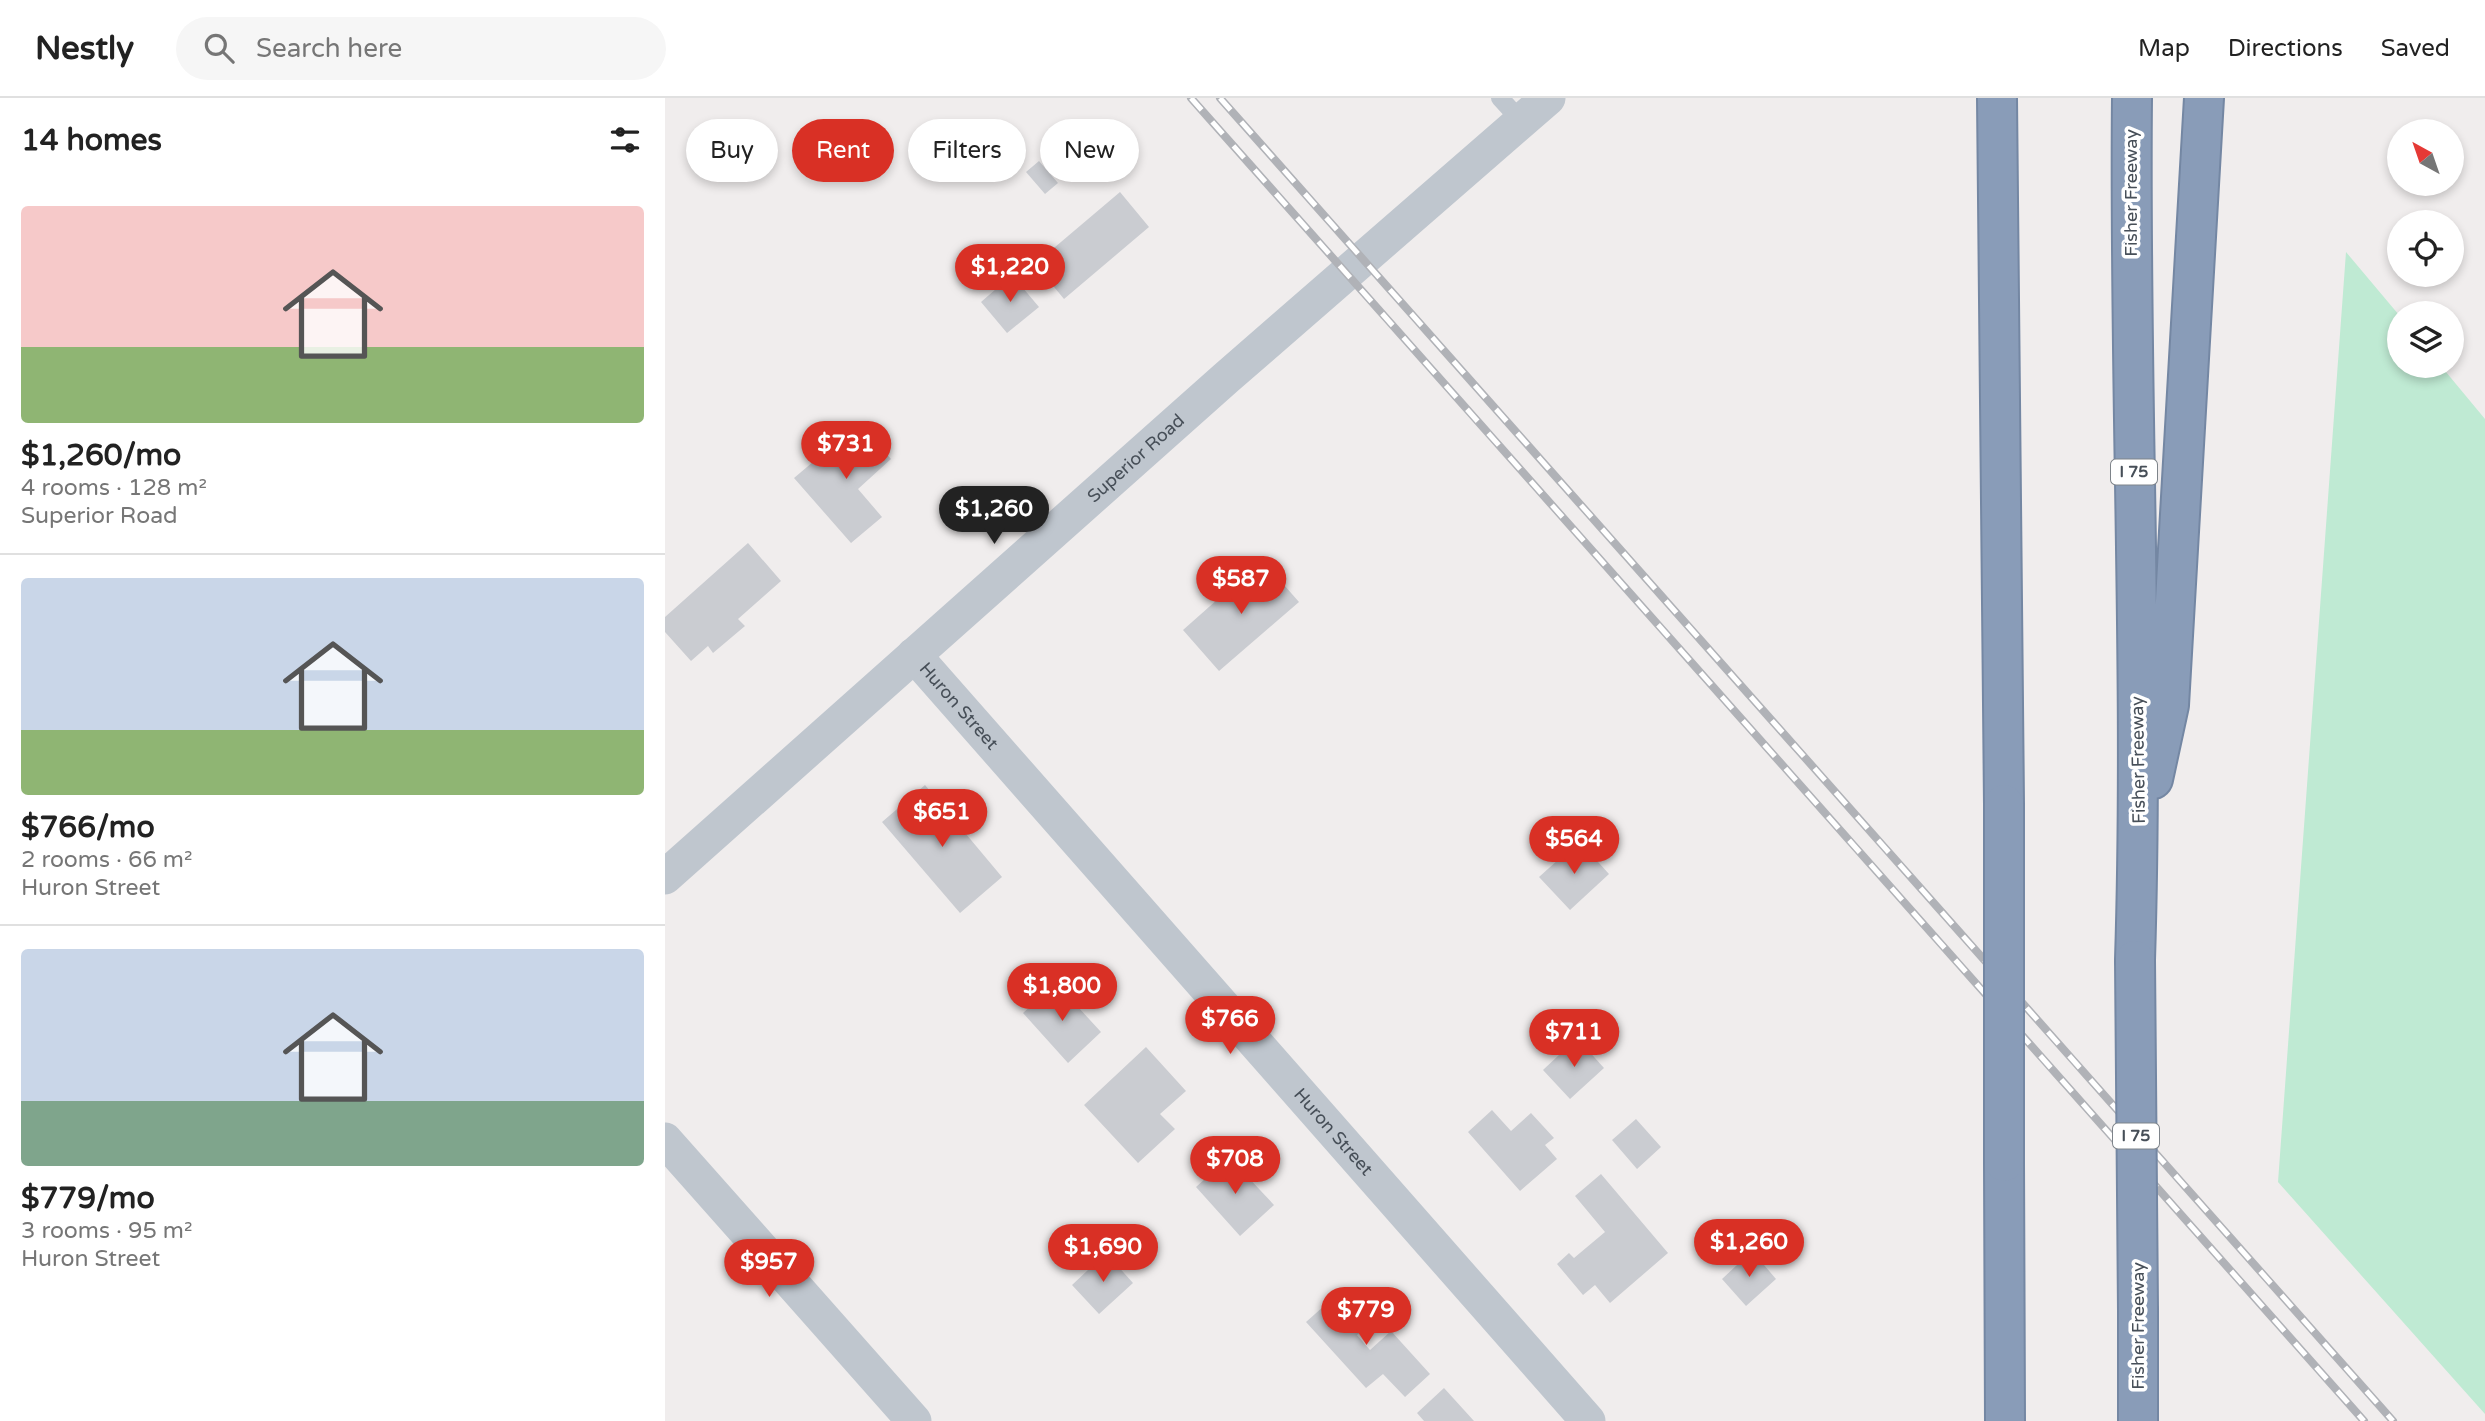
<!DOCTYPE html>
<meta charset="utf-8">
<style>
:root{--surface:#fff;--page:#f6f6f6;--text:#222;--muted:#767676;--line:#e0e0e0;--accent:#d93025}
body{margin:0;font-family:"Varela Round",sans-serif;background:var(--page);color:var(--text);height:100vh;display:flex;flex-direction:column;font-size:26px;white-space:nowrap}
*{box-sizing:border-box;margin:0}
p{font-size:23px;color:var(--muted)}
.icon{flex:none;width:38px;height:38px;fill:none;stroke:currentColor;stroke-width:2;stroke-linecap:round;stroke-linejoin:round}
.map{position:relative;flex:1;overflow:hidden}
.side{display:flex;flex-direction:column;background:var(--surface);width:665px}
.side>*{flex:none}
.banner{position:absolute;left:21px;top:21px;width:665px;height:63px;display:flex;gap:14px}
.needle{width:46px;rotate:320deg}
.controls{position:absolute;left:1722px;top:21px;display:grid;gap:14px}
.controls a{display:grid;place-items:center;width:77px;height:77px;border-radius:50%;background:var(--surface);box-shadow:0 4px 10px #0003;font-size:35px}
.price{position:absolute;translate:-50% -60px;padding:0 16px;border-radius:24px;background:var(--accent);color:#fff;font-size:23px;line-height:46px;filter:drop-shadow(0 2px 4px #0008)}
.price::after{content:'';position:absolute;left:50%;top:42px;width:21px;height:16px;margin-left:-10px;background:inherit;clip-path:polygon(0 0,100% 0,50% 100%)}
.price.on{background:#222;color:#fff}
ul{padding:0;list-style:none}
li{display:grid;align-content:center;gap:14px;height:371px;padding:0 21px}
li+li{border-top:2px solid var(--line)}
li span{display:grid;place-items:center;height:217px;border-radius:7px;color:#555}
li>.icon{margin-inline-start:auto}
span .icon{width:126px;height:126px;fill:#fffc;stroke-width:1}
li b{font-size:30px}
h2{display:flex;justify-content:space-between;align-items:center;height:84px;padding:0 21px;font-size:30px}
.chip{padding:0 24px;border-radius:32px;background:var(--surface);box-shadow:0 4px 10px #0003;font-size:24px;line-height:63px}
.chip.on{background:var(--accent);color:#fff}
header{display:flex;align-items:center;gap:42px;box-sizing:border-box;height:98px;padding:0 35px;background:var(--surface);border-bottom:2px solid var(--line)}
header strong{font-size:33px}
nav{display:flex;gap:38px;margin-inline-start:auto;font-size:24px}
.search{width:490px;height:63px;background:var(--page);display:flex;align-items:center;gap:18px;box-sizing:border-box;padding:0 24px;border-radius:38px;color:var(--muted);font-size:26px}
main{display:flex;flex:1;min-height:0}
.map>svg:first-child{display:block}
.green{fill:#bfead3}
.building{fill:#caccd1}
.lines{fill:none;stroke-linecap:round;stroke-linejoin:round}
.highway-casing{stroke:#7487a3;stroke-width:42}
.lane{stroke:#bfc6ce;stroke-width:18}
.street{stroke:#bfc6ce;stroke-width:35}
.highway{stroke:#899cb8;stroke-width:38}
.rail-casing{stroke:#b0b2b7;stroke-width:8}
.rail{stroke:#fff;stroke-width:5;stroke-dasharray:16;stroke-linecap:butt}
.highway-bridge-casing{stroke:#7487a3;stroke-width:42;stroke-linecap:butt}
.highway-bridge{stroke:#899cb8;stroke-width:38}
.labels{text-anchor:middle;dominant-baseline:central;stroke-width:7;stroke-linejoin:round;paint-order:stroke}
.shield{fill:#fff;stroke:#7e848a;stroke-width:2}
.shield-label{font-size:16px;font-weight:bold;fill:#474f58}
.street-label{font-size:18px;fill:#474f58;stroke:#fff}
</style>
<header>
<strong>Nestly</strong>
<div class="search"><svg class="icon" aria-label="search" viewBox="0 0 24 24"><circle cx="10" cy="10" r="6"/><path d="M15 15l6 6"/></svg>Search here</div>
<nav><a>Map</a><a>Directions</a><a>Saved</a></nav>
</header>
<main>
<section class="side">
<h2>14 homes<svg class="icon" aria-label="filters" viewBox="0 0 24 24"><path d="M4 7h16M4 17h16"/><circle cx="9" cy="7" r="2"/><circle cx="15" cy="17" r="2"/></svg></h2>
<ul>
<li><span style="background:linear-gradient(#f6c9c9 65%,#8fb573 0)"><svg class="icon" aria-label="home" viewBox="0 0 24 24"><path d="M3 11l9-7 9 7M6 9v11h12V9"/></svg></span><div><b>$1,260/mo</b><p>4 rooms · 128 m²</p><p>Superior Road</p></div></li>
<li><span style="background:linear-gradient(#c9d6e8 70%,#8fb573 0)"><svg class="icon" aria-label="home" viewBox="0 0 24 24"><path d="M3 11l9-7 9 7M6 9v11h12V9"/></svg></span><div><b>$766/mo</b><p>2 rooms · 66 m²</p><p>Huron Street</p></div></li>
<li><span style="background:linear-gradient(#c9d6e8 70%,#7fa58c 0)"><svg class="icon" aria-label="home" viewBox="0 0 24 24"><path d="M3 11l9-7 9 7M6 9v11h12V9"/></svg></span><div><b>$779/mo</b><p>3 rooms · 95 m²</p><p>Huron Street</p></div></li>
</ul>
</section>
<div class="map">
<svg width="1820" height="1323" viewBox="0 0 1820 1323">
<rect width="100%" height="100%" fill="#f0eded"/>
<path class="green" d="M 1681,154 L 1734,217 L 1734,268 L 1776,268 L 1820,321 L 1820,1316 L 1613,1084 Z"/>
<path class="building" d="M 374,63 L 393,85 L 380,96 L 361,74 Z
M 455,94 L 484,129 L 399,201 L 370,166 Z
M 347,177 L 374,209 L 342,235 L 316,204 Z
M 194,325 L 226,361 L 193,391 L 217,419 L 186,445 L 129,380 Z
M 83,445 L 116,483 L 73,521 L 80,528 L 48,555 L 43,548 L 26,563 L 0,534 L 0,519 Z
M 597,462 L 634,504 L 554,573 L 518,532 Z
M 260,687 L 337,779 L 295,815 L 217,724 Z
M 914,743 L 944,776 L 905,812 L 874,779 Z
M 391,885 L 436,934 L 403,965 L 358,915 Z
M 912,940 L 939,970 L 905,1001 L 878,972 Z
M 481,949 L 521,993 L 495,1016 L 510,1031 L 473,1065 L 419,1007 Z
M 827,1012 L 846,1033 L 866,1015 L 889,1040 L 880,1047 L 892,1061 L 855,1093 L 803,1034 Z
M 971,1021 L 996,1049 L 972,1071 L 947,1042 Z
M 564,1059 L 609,1107 L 575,1138 L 531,1089 Z
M 936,1076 L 1003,1155 L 945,1205 L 930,1187 L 918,1197 L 892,1166 L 904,1155 L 909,1160 L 940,1134 L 910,1098 Z
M 1087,1153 L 1111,1181 L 1081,1208 L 1057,1181 Z
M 441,1155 L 468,1185 L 434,1216 L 407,1187 Z
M 677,1192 L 706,1224 L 692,1237 L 705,1252 L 726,1233 L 765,1276 L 740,1299 L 718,1276 L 701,1290 L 641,1224 Z
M 779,1290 L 809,1323 L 759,1323 L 752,1315 Z"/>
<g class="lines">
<defs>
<path id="highway" d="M 1332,0 L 1339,706
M 1467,0 C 1464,287 1479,575 1470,862
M 1488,681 L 1504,607 L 1539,0
M 1339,1064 L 1340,1323
M 1473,1213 L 1473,1323"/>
</defs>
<use href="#highway" class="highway-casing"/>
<path class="lane" d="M 835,0 L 857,24"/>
<g class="street">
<path id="s1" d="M 249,557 L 923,1323"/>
<path id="s2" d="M 0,779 L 561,280 L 883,0"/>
<path d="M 0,1042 L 249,1323"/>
</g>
<use href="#highway" class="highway"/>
<defs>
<path id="rail" d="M 526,0 L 1699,1323
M 555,0 L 1728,1323"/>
</defs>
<use href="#rail" class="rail-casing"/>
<use href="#rail" class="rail"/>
<defs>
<path id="highway-bridge" d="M 1339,706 L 1339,1064
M 1470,862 L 1473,1213"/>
</defs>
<use href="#highway-bridge" class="highway-bridge-casing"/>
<use href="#highway-bridge" class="highway-bridge"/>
</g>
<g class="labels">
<g class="shield">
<rect x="1446" y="361.5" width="46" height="25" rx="5"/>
<rect x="1448" y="1025.5" width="46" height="25" rx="5"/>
</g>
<g class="shield-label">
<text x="1469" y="374">I 75</text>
<text x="1471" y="1038">I 75</text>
</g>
<g class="street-label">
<text transform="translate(1466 95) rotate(-90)">Fisher Freeway</text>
<text stroke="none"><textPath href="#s2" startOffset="630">Superior Road</textPath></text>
<text stroke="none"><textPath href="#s1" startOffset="68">Huron Street</textPath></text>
<text transform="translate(1473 662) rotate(-91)">Fisher Freeway</text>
<text stroke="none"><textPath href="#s1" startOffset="635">Huron Street</textPath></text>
<text transform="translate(1473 1228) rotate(-90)">Fisher Freeway</text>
</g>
</g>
</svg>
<div class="controls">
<a><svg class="needle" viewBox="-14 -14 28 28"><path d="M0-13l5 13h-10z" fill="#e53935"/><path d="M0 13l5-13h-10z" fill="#767676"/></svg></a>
<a><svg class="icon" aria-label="locate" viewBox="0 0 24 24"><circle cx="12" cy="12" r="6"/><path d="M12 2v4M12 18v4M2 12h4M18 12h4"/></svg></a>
<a><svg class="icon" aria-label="layers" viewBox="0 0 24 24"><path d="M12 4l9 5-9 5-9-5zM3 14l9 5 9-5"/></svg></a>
</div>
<b class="price" style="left:345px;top:206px">$1,220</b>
<b class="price" style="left:181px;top:383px">$731</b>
<b class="price on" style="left:329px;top:448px">$1,260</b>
<b class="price" style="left:576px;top:518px">$587</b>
<b class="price" style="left:277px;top:751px">$651</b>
<b class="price" style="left:909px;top:778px">$564</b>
<b class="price" style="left:397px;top:925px">$1,800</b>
<b class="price" style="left:565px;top:958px">$766</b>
<b class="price" style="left:909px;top:971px">$711</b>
<b class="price" style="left:570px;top:1098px">$708</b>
<b class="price" style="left:1084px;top:1181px">$1,260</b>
<b class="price" style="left:438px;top:1186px">$1,690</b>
<b class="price" style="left:104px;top:1201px">$957</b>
<b class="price" style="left:701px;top:1249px">$779</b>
<div class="banner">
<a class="chip">Buy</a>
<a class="chip on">Rent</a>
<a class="chip">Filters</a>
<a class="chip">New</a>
</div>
</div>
</main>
